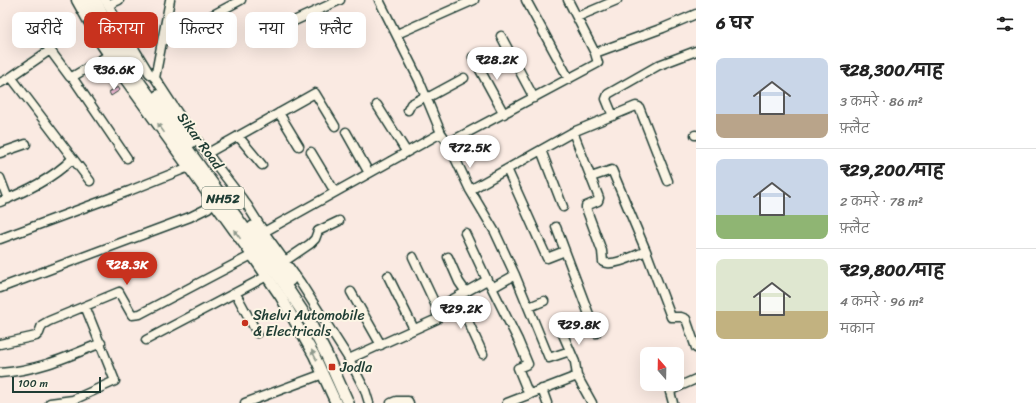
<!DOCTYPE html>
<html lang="hi">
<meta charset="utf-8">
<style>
:root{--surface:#fff;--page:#f2f2f2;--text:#222;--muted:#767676;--line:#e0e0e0;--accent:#c8321e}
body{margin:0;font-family:Sriracha,"Playpen Sans Deva",sans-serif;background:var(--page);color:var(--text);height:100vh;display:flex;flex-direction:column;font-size:15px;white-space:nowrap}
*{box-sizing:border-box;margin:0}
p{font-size:13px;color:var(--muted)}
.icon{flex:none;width:22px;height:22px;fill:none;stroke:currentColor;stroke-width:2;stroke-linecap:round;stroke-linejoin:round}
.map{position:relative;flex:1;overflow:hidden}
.sheet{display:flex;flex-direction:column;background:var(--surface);width:340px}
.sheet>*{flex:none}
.banner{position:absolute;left:12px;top:12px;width:380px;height:36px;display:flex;gap:8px}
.needle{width:26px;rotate:340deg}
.fabs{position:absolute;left:640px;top:347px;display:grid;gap:8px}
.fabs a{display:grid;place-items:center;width:44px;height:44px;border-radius:8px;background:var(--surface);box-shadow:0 4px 16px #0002;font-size:20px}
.scale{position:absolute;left:12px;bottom:10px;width:89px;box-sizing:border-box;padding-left:4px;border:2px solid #1f3d34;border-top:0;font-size:11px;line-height:14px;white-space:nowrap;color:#1f3d34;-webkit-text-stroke:3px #fcf5e5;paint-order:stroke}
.price{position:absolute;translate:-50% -34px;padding:0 9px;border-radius:14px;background:#fff;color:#222;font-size:13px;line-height:26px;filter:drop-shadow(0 1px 2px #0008)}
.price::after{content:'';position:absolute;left:50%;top:24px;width:12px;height:9px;margin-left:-6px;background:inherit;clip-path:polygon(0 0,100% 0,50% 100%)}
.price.selected{background:var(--accent);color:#fff}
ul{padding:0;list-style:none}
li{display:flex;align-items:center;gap:12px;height:100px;padding:0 20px}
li+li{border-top:1px solid var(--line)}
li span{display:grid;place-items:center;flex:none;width:112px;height:80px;border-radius:8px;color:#555}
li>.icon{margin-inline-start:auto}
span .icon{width:48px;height:48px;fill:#fffc;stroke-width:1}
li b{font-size:17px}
h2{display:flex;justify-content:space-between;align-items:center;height:48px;padding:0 20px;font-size:17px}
.chip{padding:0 14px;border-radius:8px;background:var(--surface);box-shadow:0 4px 16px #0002;font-size:14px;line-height:36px}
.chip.selected{background:var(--accent);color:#fff}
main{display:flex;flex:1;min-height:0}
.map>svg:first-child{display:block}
.building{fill:#f2bcd6;stroke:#1f3d34}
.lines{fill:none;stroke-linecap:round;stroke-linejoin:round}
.minor-casing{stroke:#1f3d34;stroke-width:11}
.major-casing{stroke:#1f3d34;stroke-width:13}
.highway-casing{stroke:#1f3d34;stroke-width:14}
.minor{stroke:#fcf5e5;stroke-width:8}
.major{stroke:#fcf5e5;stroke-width:10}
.highway{stroke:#fcf5e5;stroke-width:11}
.oneway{fill:#8e998c}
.poi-dot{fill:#c8321e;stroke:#fcf5e5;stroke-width:1.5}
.labels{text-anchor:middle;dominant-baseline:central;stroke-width:4;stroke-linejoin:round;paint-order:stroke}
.shield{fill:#fcf5e5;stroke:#617469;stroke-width:1}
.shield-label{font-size:13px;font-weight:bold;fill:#1f3d34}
.street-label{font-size:14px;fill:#1f3d34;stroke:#fcf5e5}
.poi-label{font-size:14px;fill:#1f3d34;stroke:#fcf5e5;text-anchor:start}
</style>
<main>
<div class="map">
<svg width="696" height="403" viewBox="0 0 696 403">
<rect width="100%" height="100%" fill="#faeae2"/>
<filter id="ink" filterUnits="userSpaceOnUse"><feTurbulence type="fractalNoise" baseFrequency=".025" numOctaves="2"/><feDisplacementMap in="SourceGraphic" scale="8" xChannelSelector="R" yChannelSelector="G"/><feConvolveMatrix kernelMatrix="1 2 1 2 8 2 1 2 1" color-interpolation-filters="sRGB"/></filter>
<g filter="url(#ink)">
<path class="building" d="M 118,87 L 120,90 L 111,96 L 109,92 Z"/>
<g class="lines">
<defs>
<path id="minor" d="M 105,0 L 149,73 L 155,78 L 187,127 L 247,205 L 264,232 L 300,282 L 349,359 L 365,390 L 369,403
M 379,0 L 419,80 L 441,133
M 526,0 L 569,79
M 568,0 L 595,53
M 108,5 L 119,0
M 577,17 L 617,0
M 29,24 L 50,50
M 397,34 L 474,0
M 501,36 L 534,98
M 162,42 L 241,0
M 253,42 L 281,27 L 340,0
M 473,57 L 504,114
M 11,77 L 90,181
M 72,77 L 127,158
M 155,78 L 170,0
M 0,83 L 11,77 L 50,50 L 70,77 L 72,77 L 109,55
M 427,98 L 464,78
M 377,105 L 406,151
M 408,110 L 411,104 L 426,96
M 279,113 L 299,146
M 613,116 L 606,99 L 608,94 L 659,65 L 696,51
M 346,132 L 369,173
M 573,132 L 599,198 L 598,201 L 586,206 L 586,208 L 602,251 L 603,262 C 613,267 636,255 646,251
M 695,135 L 696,135
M 238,136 L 262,165
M 448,143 L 598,63 L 595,53 L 663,28 L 696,14
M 541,150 L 563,207
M 311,152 L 335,192
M 0,153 L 26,144
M 208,153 L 315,93 L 335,126
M 507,169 L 547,258 L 565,251
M 591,177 L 612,170 L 646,251 L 671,317 L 681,317 L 686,319 L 696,348
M 0,178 L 8,199
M 470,190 L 573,132 L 636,106 L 639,107 L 668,181
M 0,202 C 26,191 52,179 72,159
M 556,227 L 596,333
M 264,232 L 441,133 L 448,143 L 470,190 L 495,232 L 515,275
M 0,239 L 129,191 L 189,167
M 413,257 L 437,308
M 448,257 L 459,282 L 466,292
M 285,261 L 310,244 L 315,239 L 318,231 L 339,221
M 388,276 L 414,329
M 490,284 L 518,340 L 528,364 L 518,368 L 529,395
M 0,288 L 190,217 L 208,208 L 214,202
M 492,288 L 515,275 L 549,358 L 570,351
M 351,292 L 381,345
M 236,294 L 257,333
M 457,297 L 483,354
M 529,307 L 544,301
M 558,323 L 575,362 L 577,376 L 592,403
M 146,340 L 267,276
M 0,344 L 36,336 L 39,333 L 42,325 L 49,321 L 119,292 L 132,315 L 140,314 L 252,255
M 349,359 L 437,319 L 437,308 L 487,280 L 465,233
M 0,373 C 39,370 65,358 101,343
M 542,389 L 547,403
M 50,403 L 73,400 L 115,381 L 85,306
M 245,403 L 323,374
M 391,403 L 396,401 L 408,401 L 409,403
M 507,403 L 577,376
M 673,403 L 670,392 L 671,390 L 696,379"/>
<path id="major" d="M 77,0 L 101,43 L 126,80 L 255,259 L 281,297 L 314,355 L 336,403"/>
<path id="highway" d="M 85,0 L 93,15 L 116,50 L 283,282 L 310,323 L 327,356 L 348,403
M 95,0 L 104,17 L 133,61
M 158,96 L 191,142
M 253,227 L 290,280"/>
</defs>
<use href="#minor" class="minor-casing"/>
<use href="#major" class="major-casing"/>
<use href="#highway" class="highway-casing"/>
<use href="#minor" class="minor"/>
<use href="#major" class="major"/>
<use href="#highway" class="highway"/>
</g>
<defs><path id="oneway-solid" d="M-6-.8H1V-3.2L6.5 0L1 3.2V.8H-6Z"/></defs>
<g class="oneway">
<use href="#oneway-solid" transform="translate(161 128) rotate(-125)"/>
<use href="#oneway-solid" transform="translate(237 234) rotate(-126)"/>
<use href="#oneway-solid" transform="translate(314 355) rotate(-117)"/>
</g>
</g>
<g class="poi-dot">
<circle cx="245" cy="323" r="4"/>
<rect x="328" y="363" width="8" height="8" rx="2"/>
</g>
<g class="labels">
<rect class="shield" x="202" y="187" width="42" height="22" rx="3"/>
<g class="shield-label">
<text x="223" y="198">NH52</text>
</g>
<g class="street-label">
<text transform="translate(200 141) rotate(54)">Sikar Road</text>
</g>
<g class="poi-label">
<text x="253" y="315">Shelvi Automobile<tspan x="253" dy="16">&amp; Electricals</tspan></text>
<text x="340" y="367">Jodla</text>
</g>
</g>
</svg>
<div class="fabs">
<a><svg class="needle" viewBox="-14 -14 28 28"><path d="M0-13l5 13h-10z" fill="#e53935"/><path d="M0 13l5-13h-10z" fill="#767676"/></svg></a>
</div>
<div class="scale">100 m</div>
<b class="price" style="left:497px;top:81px">₹28.2K</b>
<b class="price" style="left:114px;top:91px">₹36.6K</b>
<b class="price" style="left:470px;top:169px">₹72.5K</b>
<b class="price selected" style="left:127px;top:286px">₹28.3K</b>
<b class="price" style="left:461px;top:330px">₹29.2K</b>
<b class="price" style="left:579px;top:346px">₹29.8K</b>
<div class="banner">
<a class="chip">खरीदें</a>
<a class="chip selected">किराया</a>
<a class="chip">फ़िल्टर</a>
<a class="chip">नया</a>
<a class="chip">फ़्लैट</a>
</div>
</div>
<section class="sheet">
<h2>6 घर<svg class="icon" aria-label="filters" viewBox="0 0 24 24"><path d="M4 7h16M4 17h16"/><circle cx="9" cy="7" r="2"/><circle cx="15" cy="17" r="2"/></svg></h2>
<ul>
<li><span style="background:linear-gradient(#c9d6e8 70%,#b9a48a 0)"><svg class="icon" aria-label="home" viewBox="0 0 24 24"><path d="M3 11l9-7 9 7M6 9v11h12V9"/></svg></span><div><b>₹28,300/माह</b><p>3 कमरे · 86 m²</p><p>फ़्लैट</p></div></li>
<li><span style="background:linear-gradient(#c9d6e8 70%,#8fb573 0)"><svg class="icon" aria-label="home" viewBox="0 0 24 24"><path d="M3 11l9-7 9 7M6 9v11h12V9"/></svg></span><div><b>₹29,200/माह</b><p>2 कमरे · 78 m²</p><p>फ़्लैट</p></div></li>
<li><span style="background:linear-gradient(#dfe7d0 65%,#c2b280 0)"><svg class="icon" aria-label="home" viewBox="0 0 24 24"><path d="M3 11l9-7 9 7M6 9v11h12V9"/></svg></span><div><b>₹29,800/माह</b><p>4 कमरे · 96 m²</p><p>मकान</p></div></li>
</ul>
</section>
</main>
